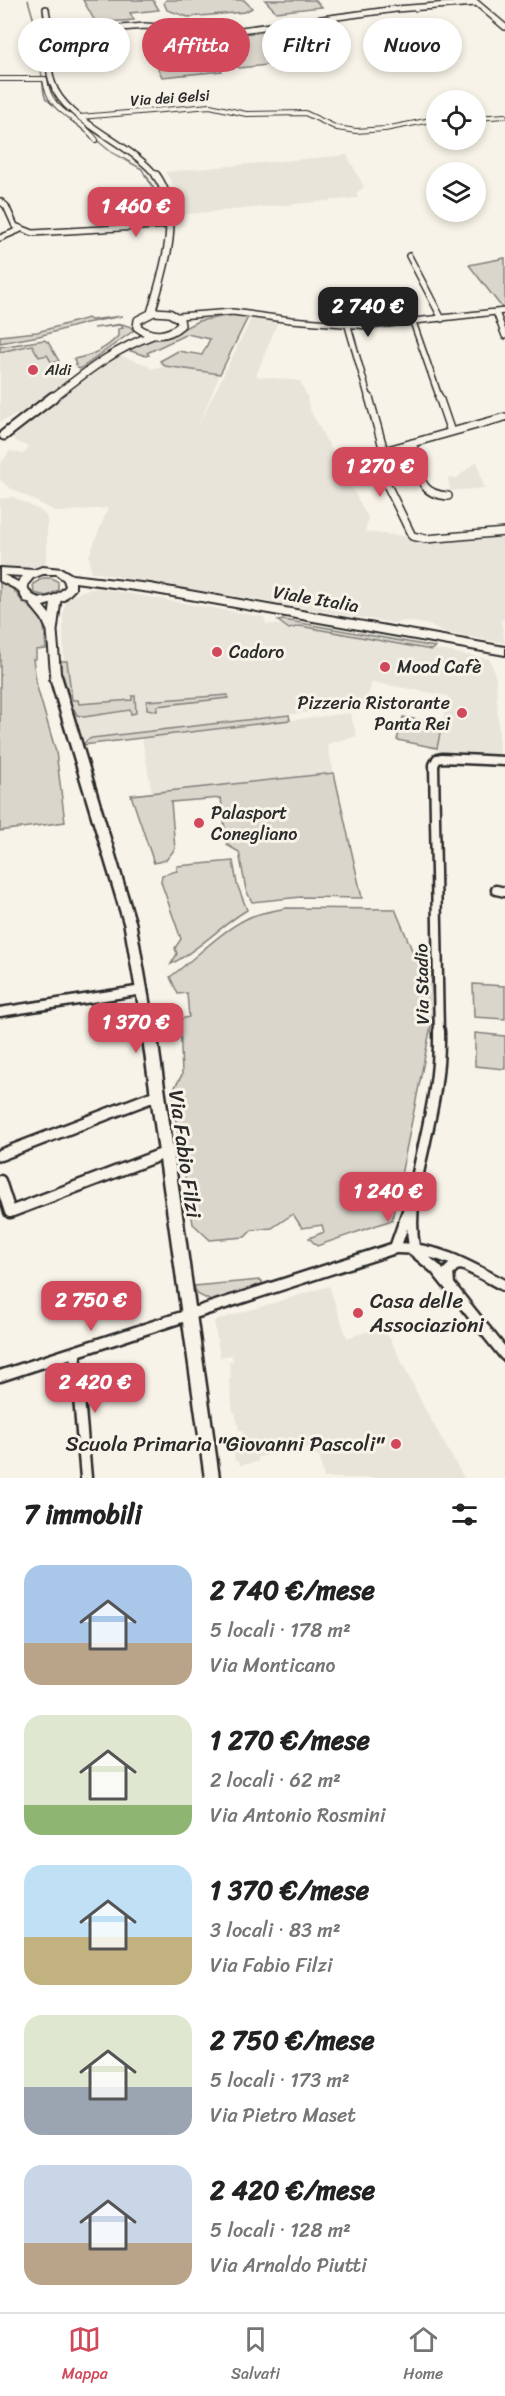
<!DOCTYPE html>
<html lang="it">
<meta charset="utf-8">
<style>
:root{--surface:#fff;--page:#f6f6f6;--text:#222;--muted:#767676;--line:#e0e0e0;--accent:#d1495b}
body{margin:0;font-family:Sriracha,sans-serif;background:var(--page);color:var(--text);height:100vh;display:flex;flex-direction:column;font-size:22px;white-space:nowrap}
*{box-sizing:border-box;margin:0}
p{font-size:20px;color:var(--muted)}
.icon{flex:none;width:33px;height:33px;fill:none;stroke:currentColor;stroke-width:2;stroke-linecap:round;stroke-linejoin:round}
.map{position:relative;height:1478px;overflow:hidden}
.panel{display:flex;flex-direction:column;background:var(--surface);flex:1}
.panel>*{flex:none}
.banner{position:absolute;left:18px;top:18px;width:470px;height:54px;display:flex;gap:12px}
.controls{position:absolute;left:426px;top:90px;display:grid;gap:12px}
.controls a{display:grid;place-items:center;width:60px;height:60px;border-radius:50%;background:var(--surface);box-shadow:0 3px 9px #0003;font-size:30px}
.price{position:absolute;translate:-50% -51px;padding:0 14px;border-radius:12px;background:var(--accent);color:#fff;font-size:20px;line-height:39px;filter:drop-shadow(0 2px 3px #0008)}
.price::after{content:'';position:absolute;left:50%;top:36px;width:18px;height:14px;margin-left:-9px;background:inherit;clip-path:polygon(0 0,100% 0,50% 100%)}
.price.active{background:#222;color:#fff}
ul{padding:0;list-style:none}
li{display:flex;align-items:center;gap:18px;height:150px;padding:0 24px}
li span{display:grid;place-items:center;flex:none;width:168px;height:120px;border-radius:18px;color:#555}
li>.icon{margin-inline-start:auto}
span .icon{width:72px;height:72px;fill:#fffc;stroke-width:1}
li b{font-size:26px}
h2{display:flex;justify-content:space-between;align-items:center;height:72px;padding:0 24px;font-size:26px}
.pill{padding:0 21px;border-radius:27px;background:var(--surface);box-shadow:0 3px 9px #0003;font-size:21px;line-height:54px}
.pill.active{background:var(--accent);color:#fff}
.tabs{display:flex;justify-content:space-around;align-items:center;height:84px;border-top:2px solid var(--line);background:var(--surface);font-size:16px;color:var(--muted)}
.tabs a{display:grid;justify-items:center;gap:3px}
.tabs .active{color:var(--accent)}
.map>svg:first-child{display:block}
.built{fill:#e8e4da}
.green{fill:#dad6cc;stroke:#82807c;stroke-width:1.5}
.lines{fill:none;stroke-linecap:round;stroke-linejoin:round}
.stream-far1{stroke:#7a7874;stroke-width:1.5}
.stream{stroke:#7a7874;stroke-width:2}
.street-far4-casing{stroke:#2b2b2b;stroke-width:6}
.street-far3-casing{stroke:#2b2b2b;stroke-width:8}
.street-far2-casing{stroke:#2b2b2b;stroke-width:10}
.street-far1-casing{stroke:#2b2b2b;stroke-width:13}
.street-casing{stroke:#2b2b2b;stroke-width:15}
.secondary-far4-casing{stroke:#2b2b2b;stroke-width:8}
.secondary-far3-casing{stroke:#2b2b2b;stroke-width:10}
.secondary-far2-casing{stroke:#2b2b2b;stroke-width:13}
.secondary-far1-casing{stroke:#2b2b2b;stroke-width:16}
.secondary-casing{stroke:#2b2b2b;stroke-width:19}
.primary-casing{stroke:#2b2b2b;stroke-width:4}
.street-far4{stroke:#f7f3e8;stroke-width:4}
.street-far3{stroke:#f7f3e8;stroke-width:5}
.street-far2{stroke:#f7f3e8;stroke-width:7}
.street-far1{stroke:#f7f3e8;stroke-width:8}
.street{stroke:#f7f3e8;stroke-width:10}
.secondary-far4{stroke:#f7f3e8;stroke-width:5}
.secondary-far3{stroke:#f7f3e8;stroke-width:7}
.secondary-far2{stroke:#f7f3e8;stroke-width:9}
.secondary-far1{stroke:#f7f3e8;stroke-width:11}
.secondary{stroke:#f7f3e8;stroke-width:14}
.primary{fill:#f7f3e8;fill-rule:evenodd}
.poi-dot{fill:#d1495b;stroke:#f7f3e8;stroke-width:2}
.labels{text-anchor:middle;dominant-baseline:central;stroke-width:6;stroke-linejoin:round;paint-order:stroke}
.far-street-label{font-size:15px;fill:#2b2b2b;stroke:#f7f3e8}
.far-poi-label{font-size:15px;fill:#2b2b2b;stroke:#f7f3e8;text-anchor:start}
.street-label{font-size:18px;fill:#2b2b2b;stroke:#f7f3e8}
.poi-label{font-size:18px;fill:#2b2b2b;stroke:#f7f3e8;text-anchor:start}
.near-street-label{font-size:21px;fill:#2b2b2b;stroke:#f7f3e8}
.near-poi-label{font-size:21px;fill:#2b2b2b;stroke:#f7f3e8;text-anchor:start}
</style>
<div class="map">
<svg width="505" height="1478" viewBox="0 0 505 1478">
<rect width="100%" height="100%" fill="#f7f3e8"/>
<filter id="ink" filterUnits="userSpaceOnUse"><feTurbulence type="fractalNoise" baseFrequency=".0167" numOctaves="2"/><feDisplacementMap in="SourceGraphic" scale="12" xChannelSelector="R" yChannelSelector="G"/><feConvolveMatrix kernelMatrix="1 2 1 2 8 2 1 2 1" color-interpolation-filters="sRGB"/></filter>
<g filter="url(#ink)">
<path class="built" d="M 347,155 L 364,187 L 356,193 L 358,198 L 178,215 L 175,187 L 165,172 Z
M 252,317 L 278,321 L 256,376 L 300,381 L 307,396 L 309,408 L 368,518 L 365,532 L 404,536 L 415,542 L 426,542 L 505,534 L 505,620 L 501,620 L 505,643 L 441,632 L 430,625 L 406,621 L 393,623 L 91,572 L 89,556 L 108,508 L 57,512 L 10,488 L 0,480 L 0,464 L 10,451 L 23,454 L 29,447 L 15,441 L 13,437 L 16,431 L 118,355 L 148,365 L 149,369 L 165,366 L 220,374 L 198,426 Z
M 31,343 L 47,355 L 52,363 L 59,361 L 71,379 L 19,416 L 16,415 L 0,422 L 0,347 Z
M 477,461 L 484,488 L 450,491 L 448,477 L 457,478 Z
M 13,497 L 41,511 L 47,517 L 47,552 L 45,565 L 41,568 L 0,568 L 0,499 Z
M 97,588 L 264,617 L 266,624 L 300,626 L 490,659 L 496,679 L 500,757 L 436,752 L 448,696 L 372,682 L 365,705 L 82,741 L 64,684 L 63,615 L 65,603 L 69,598 L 82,591 Z
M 350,713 L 357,736 L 327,744 L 334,773 L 152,793 L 142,738 Z
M 329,1286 L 347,1338 L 378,1328 L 389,1337 L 427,1413 L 464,1478 L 324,1478 L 319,1456 L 310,1457 L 308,1448 L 258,1457 L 258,1462 L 240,1465 L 239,1461 L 235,1461 L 232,1438 L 244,1436 L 242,1430 L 239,1430 L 235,1412 L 233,1412 L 229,1380 L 231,1378 L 229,1362 L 233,1361 L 232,1355 L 220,1357 L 214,1321 Z"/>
<path class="green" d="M 83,0 L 153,0 L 159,10 L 130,13 L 134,20 L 96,23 Z
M 166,0 L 244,0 L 252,8 L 245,12 L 188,17 L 167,10 L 164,3 Z
M 265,0 L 315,0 L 322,7 L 276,12 Z
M 266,32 L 286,63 L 239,68 L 220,36 Z
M 201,36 L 222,71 L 162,77 L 145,41 Z
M 505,258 L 505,308 L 503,309 L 469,265 Z
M 232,315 L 248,317 L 220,374 L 165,366 L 160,361 L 178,351 L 202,355 L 210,339 L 187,334 L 147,353 L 149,355 L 146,356 L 128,350 L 149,339 L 171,335 L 198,321 Z
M 122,316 L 86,323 L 39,336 L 0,343 L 0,336 L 37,332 L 88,318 L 91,320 Z
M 122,324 L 131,327 L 133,331 L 80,369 L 77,368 L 74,359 C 91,356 106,349 118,336 L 118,329 L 123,328 L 120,325 L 94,328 Z
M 44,340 L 48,342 L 59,361 L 52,363 L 47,355 L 39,357 L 32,345 L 0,352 L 0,347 Z
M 43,578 L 52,578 L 58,582 L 58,590 L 47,596 L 34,593 L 33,584 Z
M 0,582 L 13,589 L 21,600 L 38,614 L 44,625 L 46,649 L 36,650 L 36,659 L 33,659 L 37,687 L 56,752 L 65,822 L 0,831 Z
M 284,620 L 435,647 L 431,650 L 300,626 L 289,629 L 278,621 Z
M 61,661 L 67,661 L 72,700 L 78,700 L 79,704 L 132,700 L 132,696 L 135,696 L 136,713 L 131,714 L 130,710 L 84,717 L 77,715 L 74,709 L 71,709 L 61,675 Z
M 228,695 L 228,698 L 157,706 L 157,711 L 147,709 L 147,701 Z
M 289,715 L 290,720 L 83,745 L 87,740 L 92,738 Z
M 403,717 L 442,724 L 437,748 L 397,740 Z
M 334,773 L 362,898 L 301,897 L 252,902 L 246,890 L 239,852 L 227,845 L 221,798 L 171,802 L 175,849 L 166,860 L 154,863 L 131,795 Z
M 233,861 L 237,884 L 247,910 C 220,926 199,950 171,964 L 177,954 L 175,948 L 181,939 L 161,882 L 162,875 L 177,871 L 177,866 Z
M 287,908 L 395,909 L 417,962 L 421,965 L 430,966 L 434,1011 L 392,1220 L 317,1246 L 309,1238 L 324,1232 L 322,1225 L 302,1228 L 293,1214 L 272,1228 L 252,1230 L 245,1237 L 210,1240 L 193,1224 L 173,1104 L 175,1087 L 182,1075 L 180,1019 L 189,1017 L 187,993 L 178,994 L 170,977 C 195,959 218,933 246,919 C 259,912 273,911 287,908 Z
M 473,984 L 505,986 L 505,1019 L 474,1017 Z
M 475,1033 L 505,1036 L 505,1069 L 475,1066 Z
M 260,1280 L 262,1281 L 262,1285 L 211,1301 L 197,1294 L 194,1286 Z"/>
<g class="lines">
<path class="stream-far1" d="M 28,0 L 36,28 L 44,94 L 46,99 L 58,109
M 75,122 L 111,152 L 142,169 L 146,177"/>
<path class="stream" d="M 146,175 L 161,203"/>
<defs>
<path id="street-far4" d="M 0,79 L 45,79 C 49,114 78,115 96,140
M 80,117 L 210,106 L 246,114 L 305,113 L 337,128 L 356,131 L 385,129 L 436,119
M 476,118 L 505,116"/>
<path id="street-far3" d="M 0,201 L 6,206 L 15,226 L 33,233 L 171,225
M 0,238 L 19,230
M 409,256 L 442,319
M 496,312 L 505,336
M 178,316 L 233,312 L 291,320 L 369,326 L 505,311
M 413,322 L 440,399
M 348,326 L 369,399"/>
<path id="street-far2" d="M 369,397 L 384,451
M 439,397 L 451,432
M 505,417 L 377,453 L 374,458 L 412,536 L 426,539 L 505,532
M 412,443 C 422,468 413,494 448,496"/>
<path id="street-far1" d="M 496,890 L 505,892
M 0,1012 L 143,990
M 439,1033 L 434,765 L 437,759 L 442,758 L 505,761"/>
<path id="street" d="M 0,1155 L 157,1095
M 0,1181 L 10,1212 L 165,1153
M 414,1247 C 408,1211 417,1177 425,1141 C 433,1105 440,1069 439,1031
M 395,1248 L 408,1211
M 412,1249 L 436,1269 L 505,1355
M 449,1284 L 448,1272 L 455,1265 L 461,1264
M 75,1352 L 86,1478
M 0,1376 L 395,1248 C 436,1247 470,1267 505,1286"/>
<path id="secondary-far4" d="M 473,0 L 505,27
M 46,9 C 47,18 50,27 50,36 C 50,52 47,67 52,82 C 64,122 131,142 157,177
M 50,36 L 60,33 L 145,26 L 226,32 L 396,9 L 476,3"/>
<path id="secondary-far3" d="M 154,312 L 169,313 L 180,319 L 181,325 C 168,337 151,338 137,327 L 138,320 Z
M 151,313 C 163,272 184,214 156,175
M 51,399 C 85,373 112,350 153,335"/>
<path id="secondary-far2" d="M 4,435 L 53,397
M 56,600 L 52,631 L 56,679
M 33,601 L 46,617 L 51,628"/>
<path id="secondary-far1" d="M 56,678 L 130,924 L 149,1033"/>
<path id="secondary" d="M 149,1031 L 212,1478"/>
<path id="primary" d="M 42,567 L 62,569 L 72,575 L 150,584 L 505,647 L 505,655 L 150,592 L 75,582 L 75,589 L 64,600 L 43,606 L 24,601 L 18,590 L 0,581 L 0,568 L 34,570 ZM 43,574 L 56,574 L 64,580 L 66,586 C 56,599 31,605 27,585 L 33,578 ZM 4,575 L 23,576 L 18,582 Z"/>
</defs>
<use href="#street-far4" class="street-far4-casing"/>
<use href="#street-far3" class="street-far3-casing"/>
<use href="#street-far2" class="street-far2-casing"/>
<use href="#street-far1" class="street-far1-casing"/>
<use href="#street" class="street-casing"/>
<use href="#secondary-far4" class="secondary-far4-casing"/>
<use href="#secondary-far3" class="secondary-far3-casing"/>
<use href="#secondary-far2" class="secondary-far2-casing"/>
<use href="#secondary-far1" class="secondary-far1-casing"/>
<use href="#secondary" class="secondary-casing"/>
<use href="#primary" class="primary-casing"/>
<use href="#street-far4" class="street-far4"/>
<use href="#street-far3" class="street-far3"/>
<use href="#street-far2" class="street-far2"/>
<use href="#street-far1" class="street-far1"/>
<use href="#street" class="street"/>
<use href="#secondary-far4" class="secondary-far4"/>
<use href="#secondary-far3" class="secondary-far3"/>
<use href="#secondary-far2" class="secondary-far2"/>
<use href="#secondary-far1" class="secondary-far1"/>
<use href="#secondary" class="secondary"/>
<use href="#primary" class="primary"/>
</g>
</g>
<g class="poi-dot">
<circle cx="33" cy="370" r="6"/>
<circle cx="217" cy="652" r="6"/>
<circle cx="385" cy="667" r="6"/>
<circle cx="462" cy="713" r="6"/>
<circle cx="199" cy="823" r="6"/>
<circle cx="358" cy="1313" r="6"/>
<circle cx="396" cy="1444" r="6"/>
</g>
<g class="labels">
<g class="far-street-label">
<text transform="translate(170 98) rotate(-4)">Via dei Gelsi</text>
</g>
<g class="far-poi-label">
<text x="45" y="370">Aldi</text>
</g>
<g class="street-label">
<text transform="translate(316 599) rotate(10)">Viale Italia</text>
<text transform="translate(422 984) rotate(-91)">Via Stadio</text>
</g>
<g class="poi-label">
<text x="229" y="652">Cadoro</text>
<text x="397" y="667">Mood Cafè</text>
<text x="450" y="703" text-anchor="end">Pizzeria Ristorante<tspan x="450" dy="21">Panta Rei</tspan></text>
<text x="211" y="813">Palasport<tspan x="211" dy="21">Conegliano</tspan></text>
</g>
<g class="near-street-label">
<text transform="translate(185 1154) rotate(82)">Via Fabio Filzi</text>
</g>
<g class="near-poi-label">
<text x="370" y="1301">Casa delle<tspan x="370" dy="24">Associazioni</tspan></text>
<text x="384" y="1444" text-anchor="end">Scuola Primaria "Giovanni Pascoli"</text>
</g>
</g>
</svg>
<div class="controls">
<a><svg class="icon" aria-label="locate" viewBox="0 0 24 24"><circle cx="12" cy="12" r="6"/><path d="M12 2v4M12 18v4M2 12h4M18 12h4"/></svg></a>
<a><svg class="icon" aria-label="layers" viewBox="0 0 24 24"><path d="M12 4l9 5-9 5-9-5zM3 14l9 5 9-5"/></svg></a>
</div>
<b class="price" style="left:136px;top:238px">1 460 €</b>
<b class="price active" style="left:368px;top:338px">2 740 €</b>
<b class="price" style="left:380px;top:498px">1 270 €</b>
<b class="price" style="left:136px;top:1054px">1 370 €</b>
<b class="price" style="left:388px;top:1223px">1 240 €</b>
<b class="price" style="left:91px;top:1332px">2 750 €</b>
<b class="price" style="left:95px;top:1414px">2 420 €</b>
<div class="banner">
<a class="pill">Compra</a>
<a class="pill active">Affitta</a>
<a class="pill">Filtri</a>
<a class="pill">Nuovo</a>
</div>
</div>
<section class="panel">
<h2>7 immobili<svg class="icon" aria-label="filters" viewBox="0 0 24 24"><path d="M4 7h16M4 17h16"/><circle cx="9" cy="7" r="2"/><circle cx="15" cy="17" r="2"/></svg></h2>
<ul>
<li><span style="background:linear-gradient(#a9c7e8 65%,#b9a48a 0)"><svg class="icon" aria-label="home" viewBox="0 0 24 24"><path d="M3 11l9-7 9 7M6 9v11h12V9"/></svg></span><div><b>2 740 €/mese</b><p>5 locali · 178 m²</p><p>Via Monticano</p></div></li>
<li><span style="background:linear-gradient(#dfe7d0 75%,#8fb573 0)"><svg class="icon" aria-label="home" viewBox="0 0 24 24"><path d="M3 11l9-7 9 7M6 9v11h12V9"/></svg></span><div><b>1 270 €/mese</b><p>2 locali · 62 m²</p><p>Via Antonio Rosmini</p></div></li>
<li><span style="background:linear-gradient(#bfe0f5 60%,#c2b280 0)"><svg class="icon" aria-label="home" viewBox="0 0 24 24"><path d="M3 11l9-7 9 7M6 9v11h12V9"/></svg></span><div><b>1 370 €/mese</b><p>3 locali · 83 m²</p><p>Via Fabio Filzi</p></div></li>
<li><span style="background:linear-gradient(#dfe7d0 60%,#9aa5b1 0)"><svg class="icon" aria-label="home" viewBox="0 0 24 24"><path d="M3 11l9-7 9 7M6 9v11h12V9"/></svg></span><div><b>2 750 €/mese</b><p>5 locali · 173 m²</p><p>Via Pietro Maset</p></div></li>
<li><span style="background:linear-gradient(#c9d6e8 65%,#b9a48a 0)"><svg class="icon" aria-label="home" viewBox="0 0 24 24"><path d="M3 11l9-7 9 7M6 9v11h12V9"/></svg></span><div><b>2 420 €/mese</b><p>5 locali · 128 m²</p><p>Via Arnaldo Piutti</p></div></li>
</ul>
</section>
<nav class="tabs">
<a class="active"><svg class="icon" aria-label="map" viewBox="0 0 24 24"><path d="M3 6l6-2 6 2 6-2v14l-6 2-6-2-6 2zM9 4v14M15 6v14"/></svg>Mappa</a>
<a><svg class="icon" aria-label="saved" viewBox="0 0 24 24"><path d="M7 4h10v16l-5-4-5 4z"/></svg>Salvati</a>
<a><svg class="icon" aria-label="home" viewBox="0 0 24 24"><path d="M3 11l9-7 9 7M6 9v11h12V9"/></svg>Home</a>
</nav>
